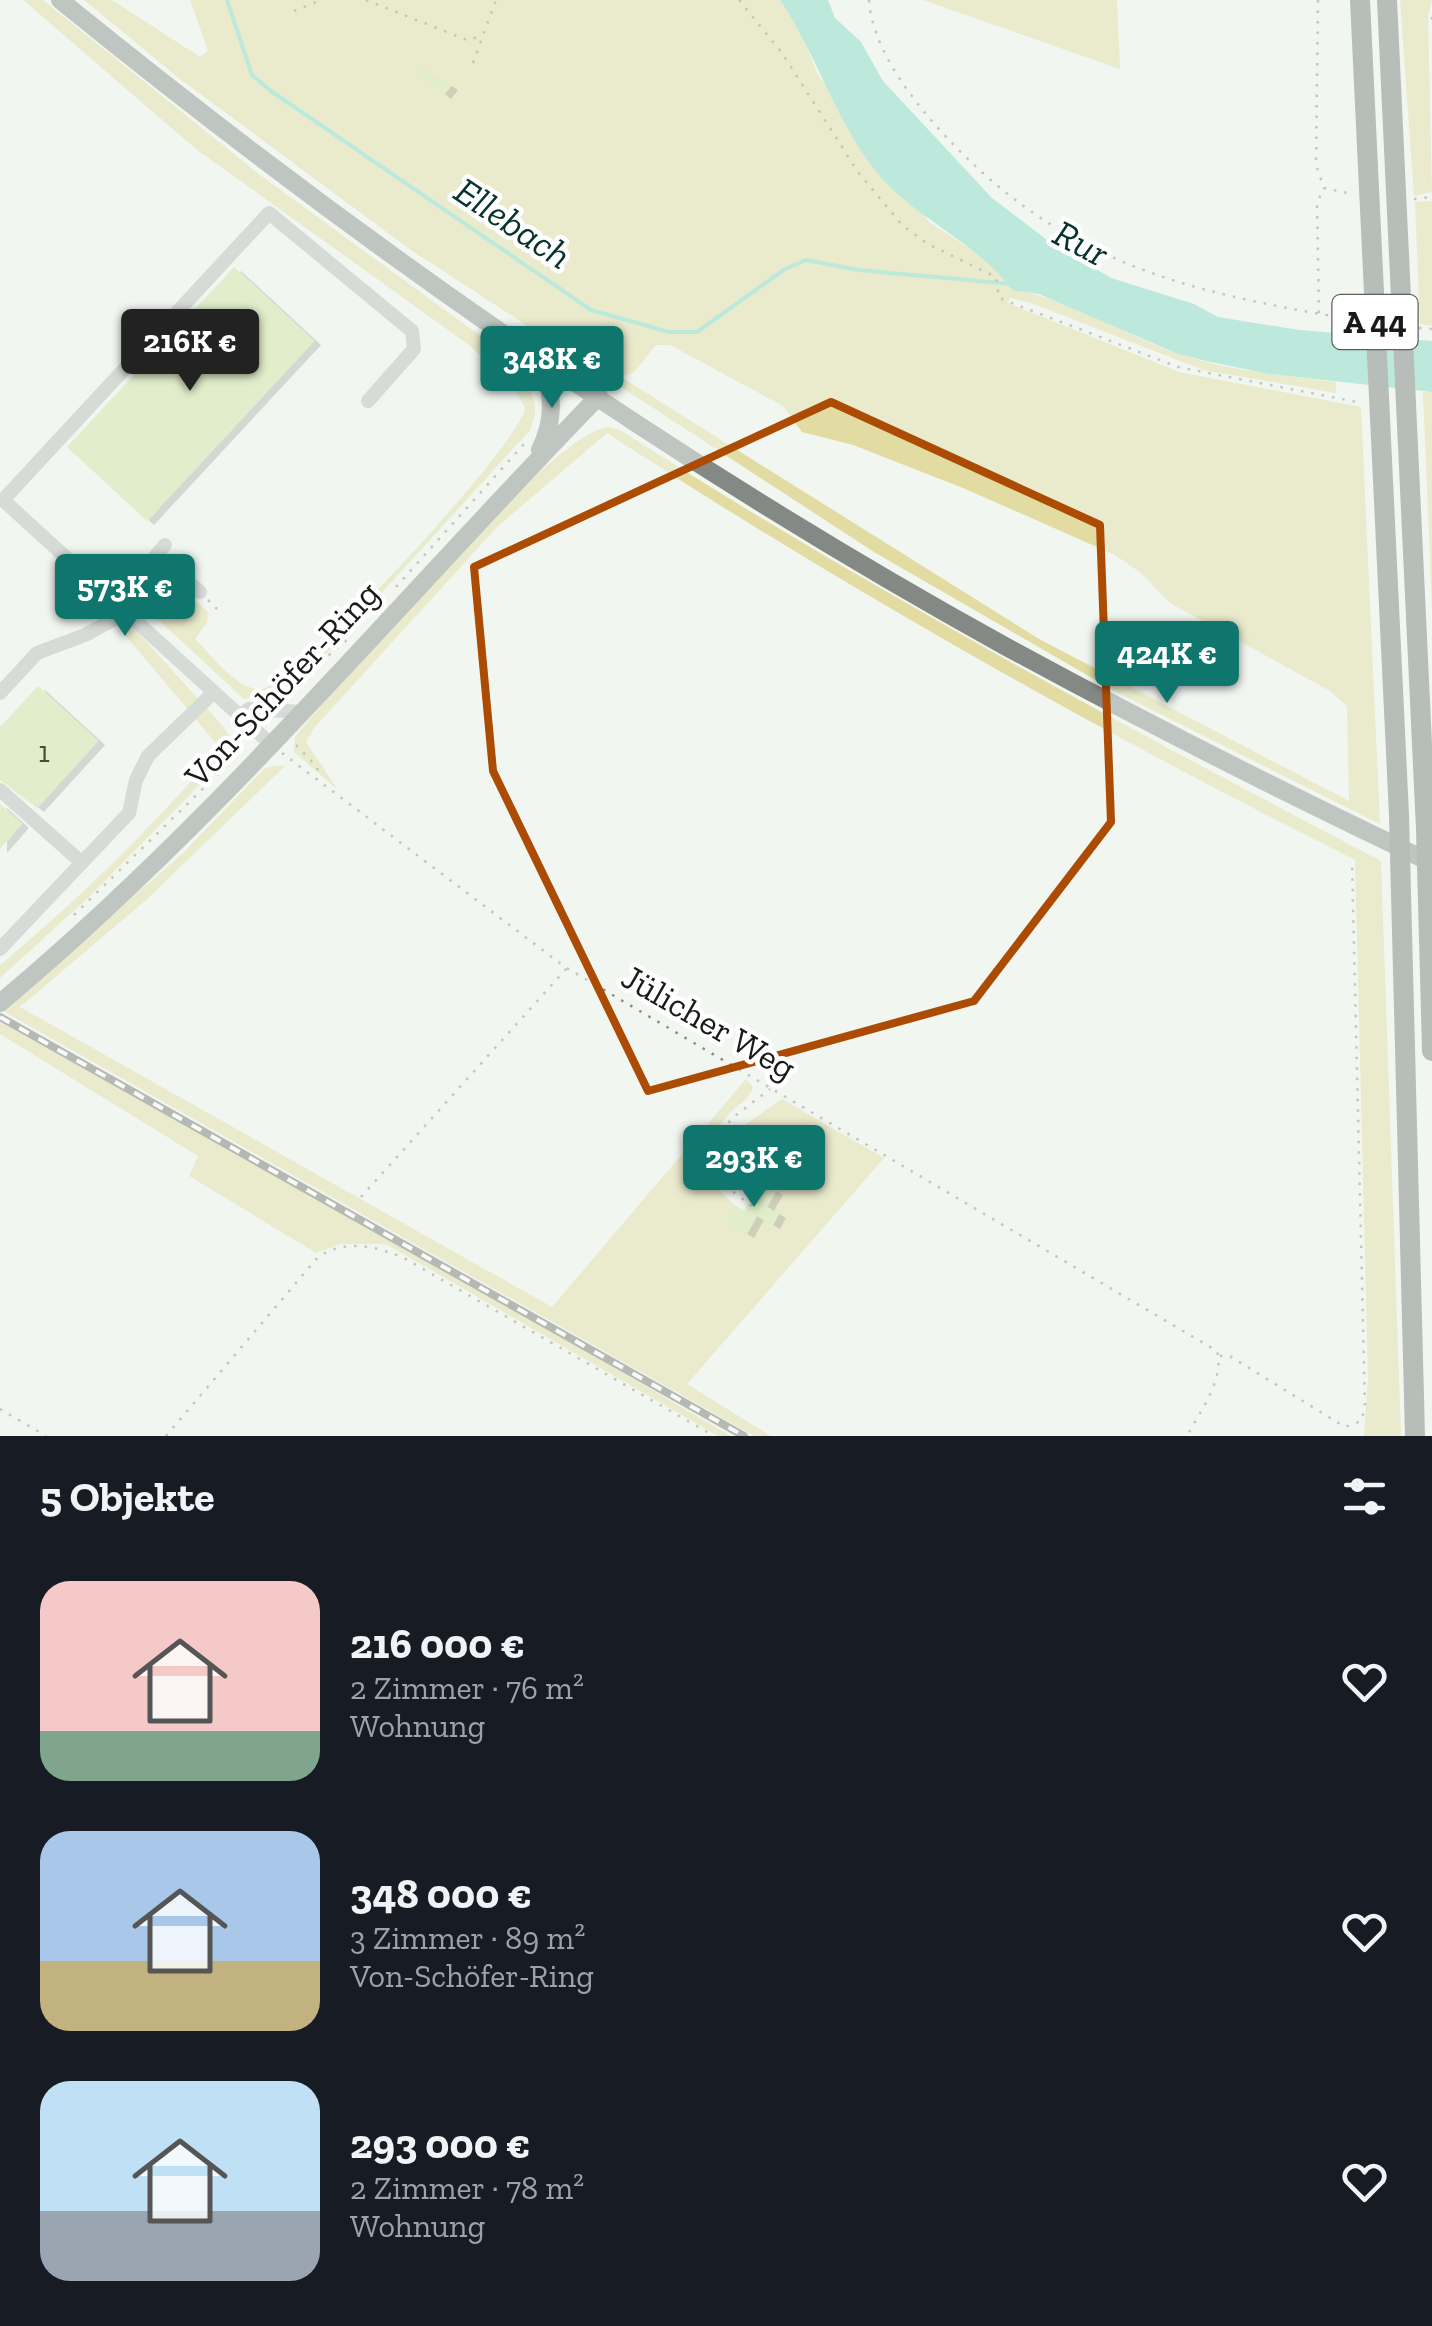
<!DOCTYPE html>
<html lang="de">
<meta charset="utf-8">
<style>
:root{--surface:#171b24;--page:#242831;--text:#f1f3f6;--muted:#9ea1a6;--accent:#0f766e}
body{margin:0;font-family:"Zilla Slab",serif;background:var(--page);color:var(--text);height:100vh;display:flex;flex-direction:column;font-size:38px;white-space:nowrap}
*{box-sizing:border-box;margin:0}
p{font-size:32px;color:var(--muted)}
.icon{flex:none;width:55px;height:55px;fill:none;stroke:currentColor;stroke-width:2;stroke-linecap:round;stroke-linejoin:round}
.map{position:relative;height:1436px;overflow:hidden}
.side{display:flex;flex-direction:column;background:var(--surface);flex:1}
.side>*{flex:none}
.price{position:absolute;translate:-50% -85px;padding:0 22px;border-radius:10px;background:var(--accent);color:#fff;font-size:32px;line-height:65px;filter:drop-shadow(0 2px 5px #0008)}
.price::after{content:'';position:absolute;left:50%;top:60px;width:30px;height:22px;margin-left:-15px;background:inherit;clip-path:polygon(0 0,100% 0,50% 100%)}
.price.on{background:#222;color:#fff}
ul{padding:0;list-style:none}
li{display:flex;align-items:center;gap:30px;height:250px;padding:0 40px}
li span{display:grid;place-items:center;flex:none;width:280px;height:200px;border-radius:30px;color:#555}
li>.icon{margin-inline-start:auto}
span .icon{width:120px;height:120px;fill:#fffc;stroke-width:1}
li b{font-size:42px}
h2{display:flex;justify-content:space-between;align-items:center;height:120px;padding:0 40px;font-size:42px}
.map>svg:first-child{display:block}
.green{fill:#e2dca2;fill-rule:evenodd}
.water{fill:#7edac3}
.lines{fill:none;stroke-linecap:round;stroke-linejoin:round}
.stream{stroke:#7edac3;stroke-width:4}
.building{fill:#d0e49d;filter:url(#shadow)}
.path{stroke:#898c88;stroke-width:2.5;stroke-dasharray:2.5 8;stroke-linecap:butt}
.minor{stroke:#b7bab8;stroke-width:14}
.major{stroke:#848986;stroke-width:18}
.highway{stroke:#717873;stroke-width:20}
.rail-casing{stroke:#6d706c;stroke-width:8}
.rail{stroke:#fff;stroke-width:4;stroke-dasharray:11;stroke-linecap:butt}
.marked{fill:none;stroke:#ac4b03;stroke-width:8;stroke-linejoin:round}
.labels{text-anchor:middle;dominant-baseline:central;stroke-width:9;stroke-linejoin:round;paint-order:stroke}
.number-label{font-size:30px;fill:#474d39}
.shield{fill:#fff;stroke:#5e5f5d;stroke-width:2.5}
.shield-label{font-size:32px;font-weight:bold;fill:#191b18}
.street-label{font-size:35px;fill:#191b18;stroke:#fff}
.water-label{font-size:38px;font-style:italic;fill:#07342b;stroke:#fff}
</style>
<div class="map">
<svg width="1432" height="1436" viewBox="0 0 1432 1436">
<defs>
<filter id="shadow"><feDropShadow dx="7" dy="4" stdDeviation="0" flood-color="#0004"/></filter>
</defs>
<rect width="100%" height="100%" fill="#f1f6f0"/>
<path class="green" d="M 23,0 L 43,0 L 260,175 L 490,343 C 501,381 551,379 530,430 L 325,655 L 283,687 L 244,699 L 151,613 L 168,588 L 183,589 L 208,612 L 207,623 L 195,639 C 211,654 237,691 261,689 C 298,686 521,443 525,408 L 514,388 L 469,345 L 196,149 Z
M 84,0 L 112,0 L 200,57 L 208,51 L 190,0 L 780,0 L 799,28 L 818,75 L 930,223 L 993,263 L 1012,289 C 1071,299 1121,334 1177,353 C 1227,371 1284,375 1336,382 L 1336,393 L 1203,370 L 1034,304 L 1010,298 L 1008,303 L 1179,372 L 1361,407 L 1380,824 L 1118,693 L 874,552 L 408,248 L 180,79 ZM 656,345 L 670,345 L 783,406 L 802,432 L 853,445 L 963,488 L 1115,555 L 1141,573 L 1170,603 L 1330,691 L 1347,706 L 1349,801 L 1039,639 L 621,377 L 634,372 Z
M 923,0 L 1117,0 L 1120,69 Z
M 1400,0 L 1432,0 L 1428,16 L 1432,192 L 1414,196 Z
M 1432,201 L 1432,326 L 1420,324 L 1415,202 Z
M 1423,392 L 1432,392 L 1432,610 Z
M 608,427 L 620,430 C 866,588 1122,725 1381,861 L 1401,1436 L 1364,1436 L 1368,1379 L 1355,860 C 1098,731 847,590 607,433 L 497,527 L 314,728 L 306,742 L 338,790 L 294,752 L 295,737 C 340,683 553,431 608,427 Z
M 121,614 L 222,725 L 230,737 L 227,757 L 90,896 L 0,978 L 0,965 C 78,900 154,826 220,748 L 121,630 Z
M 273,766 L 285,766 L 145,901 L 20,1007 L 552,1307 L 746,1079 L 753,1087 C 750,1100 735,1106 727,1116 C 692,1157 708,1191 751,1215 L 760,1201 C 734,1185 714,1176 720,1142 L 782,1099 L 884,1158 L 687,1384 L 771,1436 L 754,1436 L 3,1011 L 183,853 L 264,769 Z
M 0,1022 L 442,1267 L 731,1436 L 718,1436 L 386,1244 L 340,1244 L 316,1253 L 189,1176 L 198,1156 L 0,1034 Z"/>
<path class="water" d="M 780,0 L 828,0 L 835,18 L 861,42 L 883,81 L 992,198 L 1047,240 L 1111,278 L 1194,304 L 1218,317 L 1299,330 L 1432,341 L 1432,392 L 1269,374 L 1206,361 L 1178,354 L 1039,294 L 1012,290 C 976,240 913,219 874,169 C 834,117 816,53 780,0 Z"/>
<g class="lines">
<path class="stream" d="M 227,0 L 252,75 L 271,91 L 591,310 L 669,332 L 697,332 L 785,269 L 806,260 L 858,270 L 1012,284"/>
</g>
<path class="building" d="M 417,65 L 451,86 L 444,95 L 414,70 Z
M 234,267 L 314,341 L 147,521 L 67,447 Z
M 38,686 L 98,741 L 37,808 L 0,780 L 0,727 Z
M 0,804 L 22,824 L 0,849 Z
M 760,1182 L 776,1191 L 767,1207 L 779,1214 L 773,1225 L 757,1216 L 747,1234 L 726,1222 L 735,1206 L 744,1211 Z"/>
<g class="lines">
<path class="path" d="M 366,0 L 467,40 L 481,36
M 739,0 L 782,53 L 858,172 L 902,225 L 928,244 L 996,277 L 999,298 L 1178,367 L 1362,403
M 869,0 C 872,44 903,87 931,120 C 1054,261 1179,291 1356,320
M 1318,0 L 1316,165 L 1324,188 L 1352,194
M 294,11 L 321,0
M 1432,17 L 1432,23
M 473,63 L 496,0
M 1414,199 L 1432,197
M 1319,313 L 1317,203 L 1324,188
M 1419,328 L 1432,329
M 495,346 L 494,350 L 532,386
M 396,587 L 524,444
M 208,600 L 217,609
M 268,696 L 300,680 L 350,637
M 296,745 L 317,767 L 319,778
M 282,753 L 565,967 L 1217,1351 C 1225,1379 1200,1411 1187,1436
M 74,915 L 226,766 L 240,736
M 361,1197 L 567,968
M 752,1206 L 719,1181 L 712,1150 L 731,1119 L 770,1089
M 1220,1356 L 1228,1355 L 1345,1427 L 1361,1421 L 1365,1407 L 1352,862
M 0,1409 L 46,1436
M 166,1436 L 318,1257 C 345,1239 376,1246 404,1258 L 714,1436"/>
<path class="minor" d="M 152,560 L 176,571 L 200,592
M 116,601 L 165,545
M 134,618 C 141,593 154,581 176,571
M 0,693 L 37,653 L 85,635 L 127,612
M 239,716 L 249,709 L 303,712
M 273,746 L 3,500 L 269,213 L 412,331 L 414,349 L 368,401
M 0,790 L 81,862
M 0,949 L 129,813 L 136,780 L 148,756 L 213,693"/>
<path class="major" d="M 60,0 C 355,240 670,461 1003,645 C 1144,722 1287,794 1432,863
M 540,450 C 556,417 552,395 543,360
M 0,1003 C 219,820 400,600 599,396"/>
<path class="highway" d="M 1360,0 L 1399,815 L 1415,1436
M 1387,0 L 1426,829 L 1432,1051"/>
<defs>
<path id="rail" d="M 0,1017 L 744,1436"/>
</defs>
<use href="#rail" class="rail-casing"/>
<use href="#rail" class="rail"/>
</g>
<path d="M0 0H1432V1436H0ZM 831,402 L 1100,525 L 1111,822 L 974,1001 L 648,1091 L 493,771 L 474,567 Z" fill="#f1f6f0" fill-opacity=".55" fill-rule="evenodd"/>
<path class="marked" d="M 831,402 L 1100,525 L 1111,822 L 974,1001 L 648,1091 L 493,771 L 474,567 Z"/>
<g class="labels">
<g class="number-label">
<text x="44" y="752">1</text>
</g>
<rect class="shield" x="1332.5" y="295" width="85" height="54" rx="8"/>
<g class="shield-label">
<text x="1375" y="322">A 44</text>
</g>
<g class="street-label">
<text transform="translate(282 684) rotate(-47)">Von-Schöfer-Ring</text>
<text transform="translate(709 1022) rotate(30)">Jülicher Weg</text>
</g>
<g class="water-label">
<text transform="translate(513 223) rotate(34)">Ellebach</text>
<text transform="translate(1081 243) rotate(28)">Rur</text>
</g>
</g>
</svg>
<b class="price on" style="left:190px;top:394px">216K €</b>
<b class="price" style="left:552px;top:411px">348K €</b>
<b class="price" style="left:125px;top:639px">573K €</b>
<b class="price" style="left:1167px;top:706px">424K €</b>
<b class="price" style="left:754px;top:1210px">293K €</b>
</div>
<section class="side">
<h2>5 Objekte<svg class="icon" aria-label="filters" viewBox="0 0 24 24"><path d="M4 7h16M4 17h16"/><circle cx="9" cy="7" r="2"/><circle cx="15" cy="17" r="2"/></svg></h2>
<ul>
<li><span style="background:linear-gradient(#f6c9c9 75%,#7fa58c 0)"><svg class="icon" aria-label="home" viewBox="0 0 24 24"><path d="M3 11l9-7 9 7M6 9v11h12V9"/></svg></span><div><b>216 000 €</b><p>2 Zimmer · 76 m²</p><p>Wohnung</p></div><svg class="icon" aria-label="heart" viewBox="0 0 24 24"><path d="M12 20l-8-8c-3-5 5-10 8-4 3-6 11-1 8 4z"/></svg></li>
<li><span style="background:linear-gradient(#a9c7e8 65%,#c2b280 0)"><svg class="icon" aria-label="home" viewBox="0 0 24 24"><path d="M3 11l9-7 9 7M6 9v11h12V9"/></svg></span><div><b>348 000 €</b><p>3 Zimmer · 89 m²</p><p>Von-Schöfer-Ring</p></div><svg class="icon" aria-label="heart" viewBox="0 0 24 24"><path d="M12 20l-8-8c-3-5 5-10 8-4 3-6 11-1 8 4z"/></svg></li>
<li><span style="background:linear-gradient(#bfe0f5 65%,#9aa5b1 0)"><svg class="icon" aria-label="home" viewBox="0 0 24 24"><path d="M3 11l9-7 9 7M6 9v11h12V9"/></svg></span><div><b>293 000 €</b><p>2 Zimmer · 78 m²</p><p>Wohnung</p></div><svg class="icon" aria-label="heart" viewBox="0 0 24 24"><path d="M12 20l-8-8c-3-5 5-10 8-4 3-6 11-1 8 4z"/></svg></li>
</ul>
</section>
